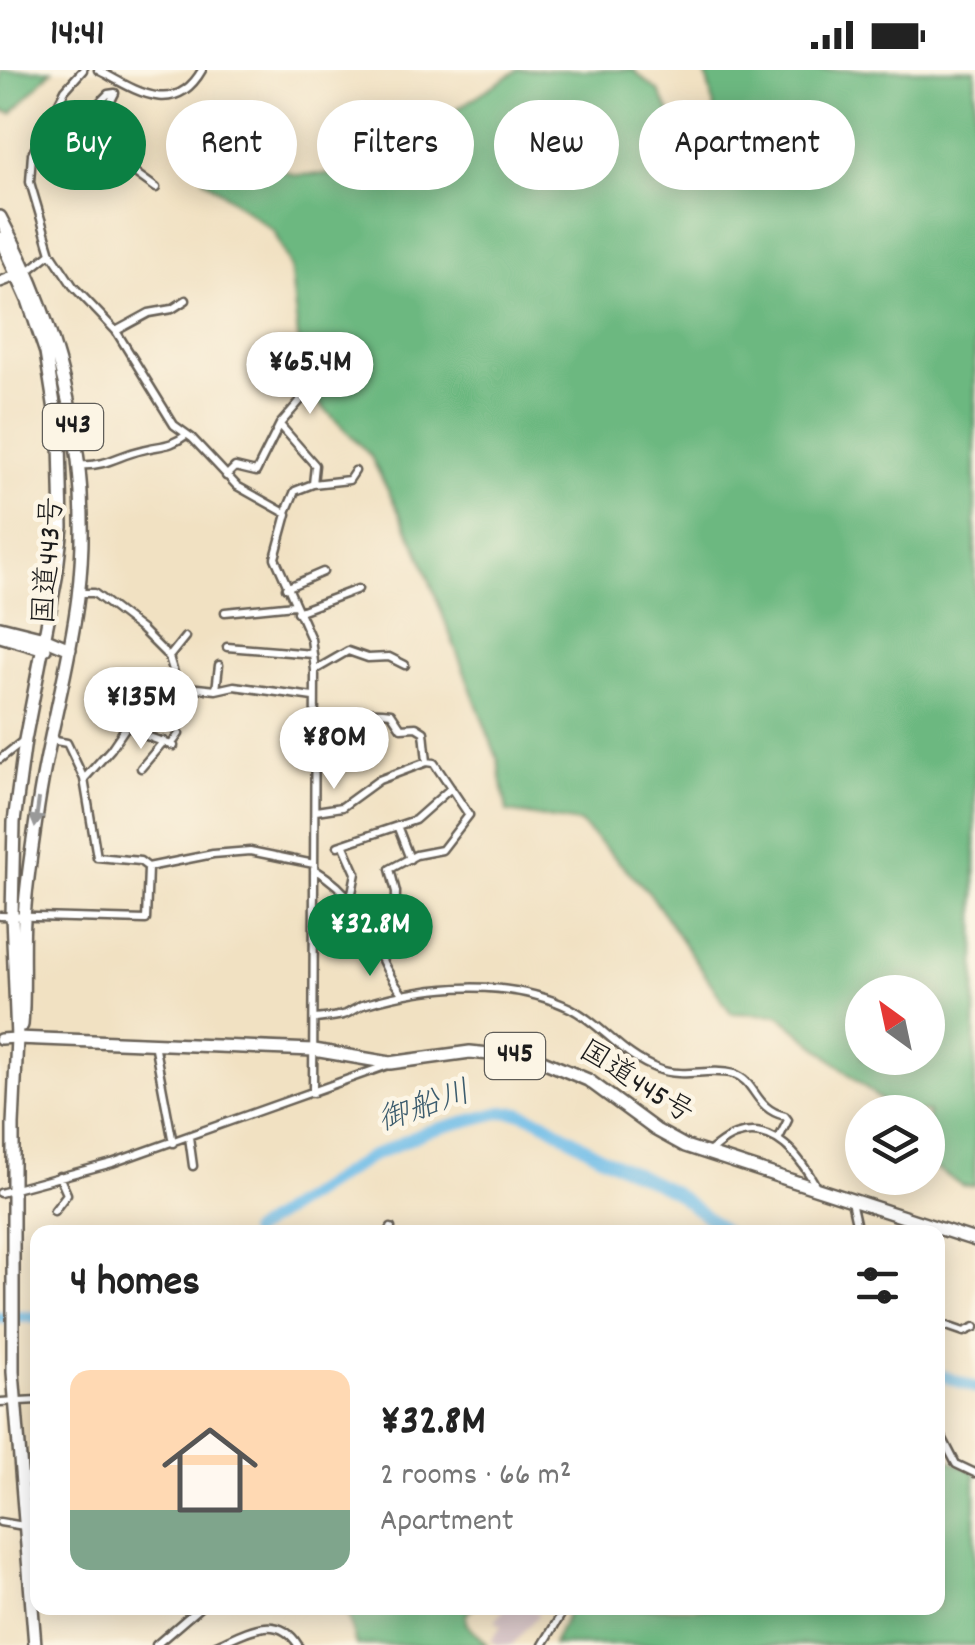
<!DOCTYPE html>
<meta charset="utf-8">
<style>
:root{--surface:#fff;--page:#f6f6f6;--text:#222;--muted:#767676;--accent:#0b8043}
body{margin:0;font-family:Dekko,"Klee One",sans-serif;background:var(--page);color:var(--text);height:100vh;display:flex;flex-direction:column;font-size:38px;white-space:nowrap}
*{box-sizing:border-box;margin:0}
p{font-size:32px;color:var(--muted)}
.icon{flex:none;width:55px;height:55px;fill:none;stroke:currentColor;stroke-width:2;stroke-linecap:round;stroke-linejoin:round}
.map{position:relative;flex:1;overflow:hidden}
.drawer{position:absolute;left:30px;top:1155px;width:915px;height:390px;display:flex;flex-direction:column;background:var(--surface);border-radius:20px;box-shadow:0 5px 25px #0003}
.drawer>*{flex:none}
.top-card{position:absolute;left:30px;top:30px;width:915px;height:90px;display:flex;gap:20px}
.needle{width:65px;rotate:327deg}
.fabs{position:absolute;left:845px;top:905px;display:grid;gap:20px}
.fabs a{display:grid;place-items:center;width:100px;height:100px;border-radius:50%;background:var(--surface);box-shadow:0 5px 25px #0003;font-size:50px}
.price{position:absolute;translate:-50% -85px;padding:0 22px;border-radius:35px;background:#fff;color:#222;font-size:32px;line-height:65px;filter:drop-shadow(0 2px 5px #0008)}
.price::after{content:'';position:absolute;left:50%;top:60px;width:30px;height:22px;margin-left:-15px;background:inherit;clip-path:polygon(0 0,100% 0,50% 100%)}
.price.on{background:var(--accent);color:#fff}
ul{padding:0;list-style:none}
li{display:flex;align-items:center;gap:30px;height:250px;padding:0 40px}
li span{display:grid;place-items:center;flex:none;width:280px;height:200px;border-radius:20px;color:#555}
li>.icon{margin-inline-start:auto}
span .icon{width:120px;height:120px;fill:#fffc;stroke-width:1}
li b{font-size:42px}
h2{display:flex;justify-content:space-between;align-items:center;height:120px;padding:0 40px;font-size:42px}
.pill{padding:0 35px;border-radius:45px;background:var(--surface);box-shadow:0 5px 25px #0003;font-size:35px;line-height:90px}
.pill.on{background:var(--accent);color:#fff}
.status{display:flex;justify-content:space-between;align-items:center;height:70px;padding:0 50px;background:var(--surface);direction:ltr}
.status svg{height:28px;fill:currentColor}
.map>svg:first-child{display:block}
.industrial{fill:#d2bec2}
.forest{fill:#6cb880;stroke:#446a4e;stroke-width:2.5;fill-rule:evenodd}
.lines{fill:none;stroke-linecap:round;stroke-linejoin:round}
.river{stroke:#6dbce8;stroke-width:12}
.minor-casing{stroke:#676156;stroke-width:11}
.tertiary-casing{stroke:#676156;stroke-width:14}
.trunk-casing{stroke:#676156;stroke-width:16}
.minor{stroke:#fff;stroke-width:6}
.tertiary{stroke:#fff;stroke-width:9}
.trunk{stroke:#fff;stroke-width:11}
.oneway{fill:#999}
.labels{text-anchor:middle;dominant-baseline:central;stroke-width:9;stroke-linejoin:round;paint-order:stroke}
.shield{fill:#fcf5e5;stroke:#5f5d58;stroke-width:2.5}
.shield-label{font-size:28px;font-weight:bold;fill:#1c1c1c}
.street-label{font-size:30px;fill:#1c1c1c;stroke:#fcf5e5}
.water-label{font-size:32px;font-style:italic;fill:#3c5c6e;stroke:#fcf5e5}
</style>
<div class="status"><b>14:41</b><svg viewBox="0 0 49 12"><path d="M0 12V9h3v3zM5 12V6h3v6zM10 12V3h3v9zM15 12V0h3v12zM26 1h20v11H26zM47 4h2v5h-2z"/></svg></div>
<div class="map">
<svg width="975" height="1575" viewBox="0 0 975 1575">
<rect width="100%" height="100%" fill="#fcf5e5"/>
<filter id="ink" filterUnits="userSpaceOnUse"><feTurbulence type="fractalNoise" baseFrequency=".01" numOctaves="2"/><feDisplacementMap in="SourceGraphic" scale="20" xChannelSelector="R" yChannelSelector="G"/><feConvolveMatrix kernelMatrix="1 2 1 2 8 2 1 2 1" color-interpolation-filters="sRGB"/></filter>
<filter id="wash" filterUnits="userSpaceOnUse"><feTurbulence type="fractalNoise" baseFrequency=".0048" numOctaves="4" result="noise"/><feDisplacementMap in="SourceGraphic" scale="40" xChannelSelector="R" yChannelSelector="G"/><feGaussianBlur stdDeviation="2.25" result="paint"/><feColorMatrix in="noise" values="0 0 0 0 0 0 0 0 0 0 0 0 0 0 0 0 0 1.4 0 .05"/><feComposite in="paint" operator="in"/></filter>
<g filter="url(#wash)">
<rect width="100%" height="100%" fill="#f1e1c2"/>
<path class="industrial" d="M 505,1538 L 529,1538 L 539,1544 L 512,1575 L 497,1575 L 490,1571 L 501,1556 L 495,1552 Z"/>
<path class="forest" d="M 0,0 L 52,0 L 12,43 L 0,40 Z
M 518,0 L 633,0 L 659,22 L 683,67 L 711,72 L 714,37 L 705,0 L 975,0 L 975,1115 L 963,1116 L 935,1098 L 928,1099 L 928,1042 L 889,1042 L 890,1038 L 779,945 L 731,943 L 649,822 L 580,753 L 507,742 L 498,690 L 418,480 L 370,385 L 312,326 L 298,267 L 290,196 L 274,161 L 203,108 L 211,88 L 235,82 L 295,105 L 328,104 L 350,115 L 417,64 ZM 928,922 L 928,988 L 862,988 L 862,922 Z
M 938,1367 L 947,1389 L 975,1402 L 975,1575 L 553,1575 L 570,1538 L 938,1538 Z
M 346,1538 L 473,1538 L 466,1544 L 466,1553 L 487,1575 L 356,1575 Z"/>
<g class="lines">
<path class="river" d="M 252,1162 L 368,1088 L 425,1062 L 502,1042 L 521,1043 L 542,1051 L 600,1086 L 674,1122 L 726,1162
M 0,1247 L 38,1247
M 938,1304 L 975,1318"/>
</g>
</g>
<g filter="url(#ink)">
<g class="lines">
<defs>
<path id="minor" d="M 83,0 L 65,20 L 32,84 L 30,112 L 51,183 L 73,216 L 116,261 L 174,355 L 192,368 L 237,416 L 287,444 L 275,488 L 311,569 L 315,600 L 313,1023
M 98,0 C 134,19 174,49 202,0
M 55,37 L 75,47 L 85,47 L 108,24 L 115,23 L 97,59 L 138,105 L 156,118
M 28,201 L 51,183
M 116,261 L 149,243 L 172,239 L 186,230
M 281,356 L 315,395 L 313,414 L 295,421 L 286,442
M 81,395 C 105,397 119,385 142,380 C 160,375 171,377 186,365
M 226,406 L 235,397 L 256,402 L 280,354 L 300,331 L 300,323
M 313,414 L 349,410 L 355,401
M 286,518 L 323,502
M 79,523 L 94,523 L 142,560 L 169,587 L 178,616
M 225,542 L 294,535
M 297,542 L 358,519
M 227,577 L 313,584
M 169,587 L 185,567
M 315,600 L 348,581 L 368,588 L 389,587 L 405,595
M 216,620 L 219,595
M 316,651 C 342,645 364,639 391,643 L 401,658 L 416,657 L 424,662 L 427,692 L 434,693 L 469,745 L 442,780 L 416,785 L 390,799 L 396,822 L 395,853 L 375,870
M 128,655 L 141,664 L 174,676
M 50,670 L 67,673 L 84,709 L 97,787 L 140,791 L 148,797 L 213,784 L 250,781 L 314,794
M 171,675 L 179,664
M 0,689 L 24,670
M 141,698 L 164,671
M 84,709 L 111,679 L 132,648 L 139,630 L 149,620 L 178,616 L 216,620 L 234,616 L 313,627
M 316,741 L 342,737 L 379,710 L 427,692
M 398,758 L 410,789
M 338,776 L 415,750 L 451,718
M 344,776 L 356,803 L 351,828
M 314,799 C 375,836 366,877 403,925
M 0,846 L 146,850 L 148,798
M 314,865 L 370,859
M 315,949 C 325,948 337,947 346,944 C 353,941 358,936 366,934 C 430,915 508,908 570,938 C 602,954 622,986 658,999 C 683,1009 709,997 734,1004 C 756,1011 754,1039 785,1046 L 788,1050 L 778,1070
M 154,973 L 173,1073
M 189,1067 L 193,1096
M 707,1083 C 715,1078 725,1068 735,1065 C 775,1051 801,1088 817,1118
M 0,1123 L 112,1093 L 388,995
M 851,1131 L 858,1162
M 54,1141 L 67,1124 L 59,1106
M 389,1162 L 391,1158
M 938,1253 L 964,1262 L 975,1257
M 0,1332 L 38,1330
M 938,1359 L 956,1394 L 975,1403
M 0,1452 L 24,1456
M 156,1575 L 199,1538
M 216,1575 C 244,1563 277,1541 298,1575
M 543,1575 L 565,1538"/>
<path id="tertiary" d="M 0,212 L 21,204
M 0,969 L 17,968"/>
<path id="trunk" d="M 0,147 C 62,261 94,397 78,527 C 69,600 47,670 37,743 C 32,778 26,814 24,849 C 22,884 25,920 22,955
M 0,168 L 28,230 L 46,283 L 60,372 L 62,457 L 56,508 L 25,670 L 14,752 L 12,846 L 17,968 L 13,1055 L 13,1302 L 35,1575
M 0,557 L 44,568 L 70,579
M 0,566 L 45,579
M 17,968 L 314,980 L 390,993 L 470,982 L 538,989 L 588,1010 L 656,1060 L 685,1076 L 975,1170"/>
</defs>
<use href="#minor" class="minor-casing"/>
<use href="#tertiary" class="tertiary-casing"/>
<use href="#trunk" class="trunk-casing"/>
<use href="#minor" class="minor"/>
<use href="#tertiary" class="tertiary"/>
<use href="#trunk" class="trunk"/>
</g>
<defs><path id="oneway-solid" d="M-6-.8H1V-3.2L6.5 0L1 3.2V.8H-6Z" transform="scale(2.5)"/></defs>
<use class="oneway" href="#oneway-solid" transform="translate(37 743) rotate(98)"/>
</g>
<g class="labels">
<g class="shield">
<rect x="43" y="334" width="60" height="46" rx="8"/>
<rect x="485" y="963" width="60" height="46" rx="8"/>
</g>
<g class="shield-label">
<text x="73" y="357">443</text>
<text x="515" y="986">445</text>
</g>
<g class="street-label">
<text transform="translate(51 491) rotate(-86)">国道443号</text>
<text transform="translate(635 1014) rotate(32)">国道445号</text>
</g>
<g class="water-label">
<text transform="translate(425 1039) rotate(-19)">御船川</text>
</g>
</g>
</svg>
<div class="fabs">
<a><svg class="needle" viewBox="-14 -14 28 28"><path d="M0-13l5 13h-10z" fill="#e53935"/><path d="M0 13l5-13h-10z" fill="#767676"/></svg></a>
<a><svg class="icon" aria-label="layers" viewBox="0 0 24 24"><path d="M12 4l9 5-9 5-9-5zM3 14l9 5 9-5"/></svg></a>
</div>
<b class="price" style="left:310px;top:347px">¥65.4M</b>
<b class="price" style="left:141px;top:682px">¥135M</b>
<b class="price" style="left:334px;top:722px">¥80M</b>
<b class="price on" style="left:370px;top:909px">¥32.8M</b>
<div class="top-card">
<a class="pill on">Buy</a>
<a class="pill">Rent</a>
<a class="pill">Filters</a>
<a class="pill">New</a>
<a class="pill">Apartment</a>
</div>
<section class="drawer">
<h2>4 homes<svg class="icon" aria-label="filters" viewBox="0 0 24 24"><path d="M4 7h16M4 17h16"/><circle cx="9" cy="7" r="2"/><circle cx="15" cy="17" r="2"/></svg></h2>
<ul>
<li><span style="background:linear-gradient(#ffd9b3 70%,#7fa58c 0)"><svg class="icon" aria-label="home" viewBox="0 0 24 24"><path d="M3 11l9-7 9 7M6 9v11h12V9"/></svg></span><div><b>¥32.8M</b><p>2 rooms · 66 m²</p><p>Apartment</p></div></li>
</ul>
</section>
</div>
